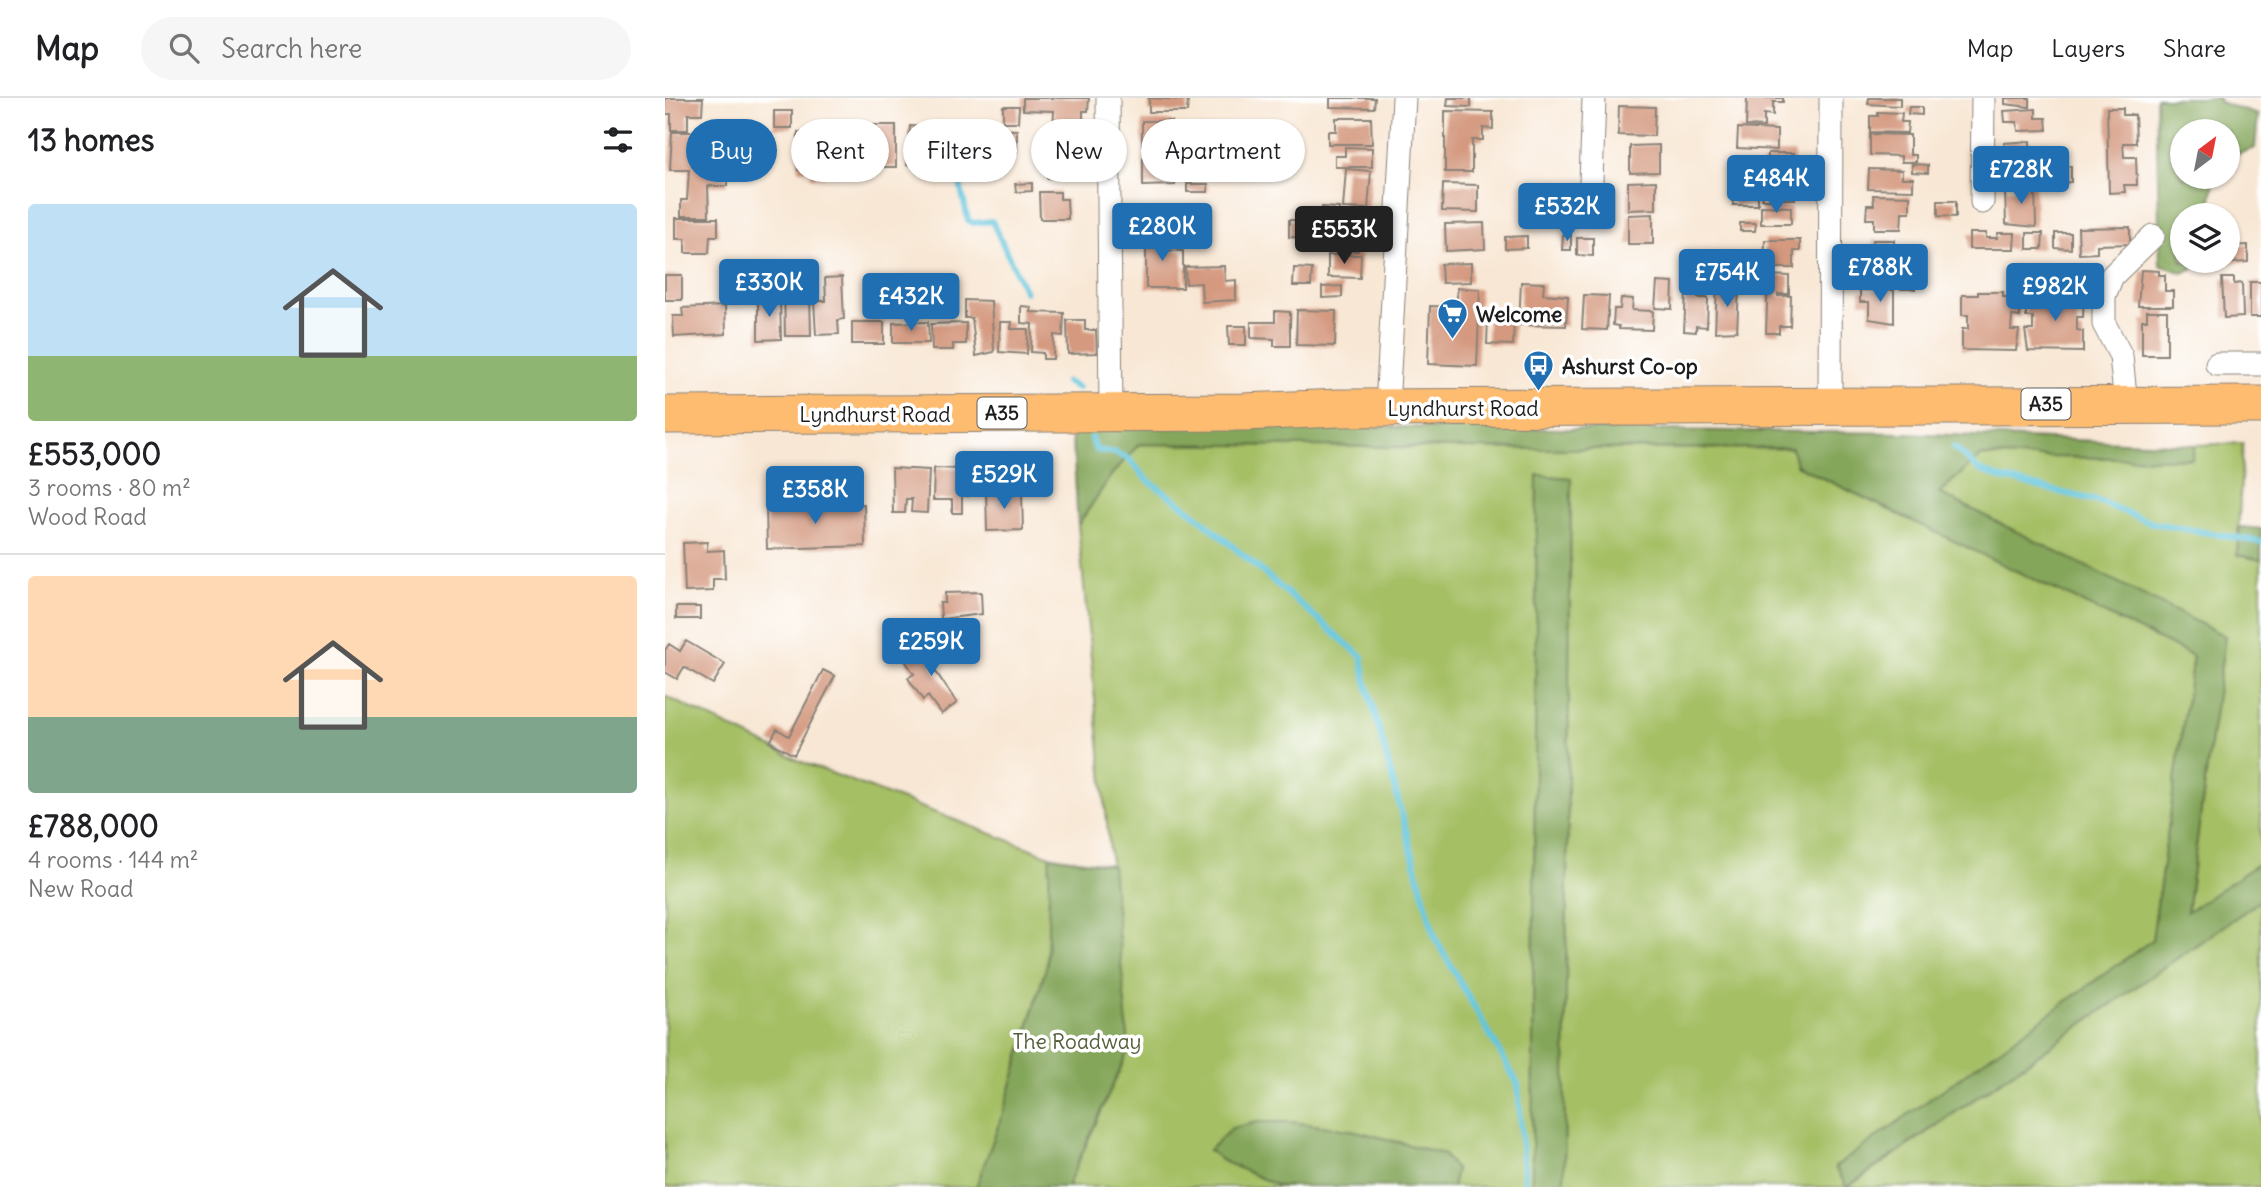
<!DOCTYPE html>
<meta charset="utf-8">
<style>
:root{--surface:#fff;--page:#f6f6f6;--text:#202124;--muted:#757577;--line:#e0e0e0;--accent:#1f6fb2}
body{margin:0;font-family:Delius,sans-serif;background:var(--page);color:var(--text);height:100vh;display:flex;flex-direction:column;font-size:26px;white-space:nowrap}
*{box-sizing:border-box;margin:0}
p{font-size:23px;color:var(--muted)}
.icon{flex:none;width:38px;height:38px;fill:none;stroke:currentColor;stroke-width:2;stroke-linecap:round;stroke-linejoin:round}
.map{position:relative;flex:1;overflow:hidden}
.details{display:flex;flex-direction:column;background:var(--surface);width:665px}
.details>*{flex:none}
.banner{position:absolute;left:21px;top:21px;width:665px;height:63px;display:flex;gap:14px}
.needle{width:46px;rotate:32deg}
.tools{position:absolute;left:1505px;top:21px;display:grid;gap:14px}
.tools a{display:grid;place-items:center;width:70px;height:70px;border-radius:50%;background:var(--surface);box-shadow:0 2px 5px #0004;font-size:35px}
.price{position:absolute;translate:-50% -60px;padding:0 16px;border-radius:7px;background:var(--accent);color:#fff;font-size:23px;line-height:46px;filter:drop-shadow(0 2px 4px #0008)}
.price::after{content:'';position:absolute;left:50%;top:42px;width:21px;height:16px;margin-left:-10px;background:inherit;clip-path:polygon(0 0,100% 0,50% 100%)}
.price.selected{background:#222;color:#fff}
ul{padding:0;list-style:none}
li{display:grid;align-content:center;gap:14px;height:371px;padding:0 28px}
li+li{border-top:2px solid var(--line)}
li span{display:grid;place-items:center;height:217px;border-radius:7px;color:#555}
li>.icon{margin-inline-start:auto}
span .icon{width:126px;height:126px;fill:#fffc;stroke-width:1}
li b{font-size:30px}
h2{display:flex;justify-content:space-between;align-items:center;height:84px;padding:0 28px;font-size:30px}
.pill{padding:0 24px;border-radius:32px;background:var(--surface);box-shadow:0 2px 5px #0004;font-size:24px;line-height:63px}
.pill.selected{background:var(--accent);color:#fff}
header{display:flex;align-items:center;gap:42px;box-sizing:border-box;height:98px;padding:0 35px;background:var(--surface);border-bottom:2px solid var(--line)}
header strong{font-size:33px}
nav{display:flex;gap:38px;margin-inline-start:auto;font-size:24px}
.search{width:490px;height:63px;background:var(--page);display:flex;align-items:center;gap:18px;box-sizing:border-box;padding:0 24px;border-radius:38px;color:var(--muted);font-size:26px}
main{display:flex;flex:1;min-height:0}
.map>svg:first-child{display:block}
.green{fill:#a5bf65;stroke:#606e40;stroke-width:2}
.forest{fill:#84a65a;stroke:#50613b;stroke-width:2}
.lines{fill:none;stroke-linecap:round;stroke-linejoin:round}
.stream{stroke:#5ec4dc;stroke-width:6}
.building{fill:#d4997f}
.minor-casing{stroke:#8a8278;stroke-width:25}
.primary-casing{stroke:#8a8278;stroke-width:39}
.minor{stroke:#fff;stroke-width:23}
.primary{stroke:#febc71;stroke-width:37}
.labels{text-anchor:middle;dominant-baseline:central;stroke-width:7;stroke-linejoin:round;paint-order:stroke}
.shield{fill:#fff;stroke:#606060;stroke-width:2}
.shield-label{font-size:19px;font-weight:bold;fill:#1c1c1c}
.poi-label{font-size:21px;font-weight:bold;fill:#1c1c1c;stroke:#fff;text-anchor:start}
.street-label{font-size:21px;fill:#1c1c1c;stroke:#fff}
.park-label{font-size:21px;fill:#535d39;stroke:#fff}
</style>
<header>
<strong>Map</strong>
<div class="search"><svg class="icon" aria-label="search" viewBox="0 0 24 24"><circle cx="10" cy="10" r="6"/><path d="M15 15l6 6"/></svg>Search here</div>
<nav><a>Map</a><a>Layers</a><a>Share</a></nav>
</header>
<main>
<section class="details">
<h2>13 homes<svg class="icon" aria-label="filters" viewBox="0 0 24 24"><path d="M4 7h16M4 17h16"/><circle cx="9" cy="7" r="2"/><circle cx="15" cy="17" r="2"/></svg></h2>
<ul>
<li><span style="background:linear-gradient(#bfe0f5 70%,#8fb573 0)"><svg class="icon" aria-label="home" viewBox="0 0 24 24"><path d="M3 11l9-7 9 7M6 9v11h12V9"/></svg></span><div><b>£553,000</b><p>3 rooms · 80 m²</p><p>Wood Road</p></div></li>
<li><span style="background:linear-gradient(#ffd9b3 65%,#7fa58c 0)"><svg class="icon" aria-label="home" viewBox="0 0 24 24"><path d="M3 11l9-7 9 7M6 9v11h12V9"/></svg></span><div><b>£788,000</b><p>4 rooms · 144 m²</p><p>New Road</p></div></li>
</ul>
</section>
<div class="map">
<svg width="1596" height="1089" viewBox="0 0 1596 1089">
<rect width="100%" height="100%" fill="#fff"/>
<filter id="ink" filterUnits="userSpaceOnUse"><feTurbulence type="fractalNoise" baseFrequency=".0143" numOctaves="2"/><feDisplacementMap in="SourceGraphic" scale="14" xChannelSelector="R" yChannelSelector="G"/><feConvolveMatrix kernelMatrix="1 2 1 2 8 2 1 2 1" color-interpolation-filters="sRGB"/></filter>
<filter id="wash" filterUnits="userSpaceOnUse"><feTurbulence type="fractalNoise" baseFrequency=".00686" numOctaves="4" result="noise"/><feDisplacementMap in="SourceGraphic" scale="28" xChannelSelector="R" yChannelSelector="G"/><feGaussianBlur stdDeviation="1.57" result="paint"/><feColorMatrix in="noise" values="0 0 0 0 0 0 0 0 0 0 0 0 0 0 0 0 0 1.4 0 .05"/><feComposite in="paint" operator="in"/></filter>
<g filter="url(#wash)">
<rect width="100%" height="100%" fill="#f8e7d4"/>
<path class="green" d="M 1578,345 L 1572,457 L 1596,462 L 1596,764 L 1522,815 L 1560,538 L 1274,395 L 1316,358 L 1526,361 L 1530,347 Z
M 474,346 L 885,351 L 1128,350 L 1131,367 L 1528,558 L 1487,842 L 1170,1070 L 1183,1089 L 1596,802 L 1596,1089 L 899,1089 L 906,381 L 872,377 L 867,1089 L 787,1089 L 791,1072 L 778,1056 L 691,1033 L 627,1024 L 613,1088 L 625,1089 L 402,1089 L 464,951 L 413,427 L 447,376 Z
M 0,598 L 137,664 L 385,758 L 382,866 L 338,1015 L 311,1089 L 0,1089 Z"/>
<path class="forest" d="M 1491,0 L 1554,0 L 1554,4 L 1593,17 L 1590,50 L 1563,59 L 1563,33 L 1517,33 L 1517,79 L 1550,79 L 1543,117 L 1517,117 L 1517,163 L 1534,163 L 1534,167 L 1518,175 L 1495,167 Z
M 404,325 L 1238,335 L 1530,347 L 1527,361 L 1316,358 L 1274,395 L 1560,538 L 1522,814 L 1596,764 L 1596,802 L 1182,1089 L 1170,1069 L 1487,842 L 1528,558 L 1131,367 L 1127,350 L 885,351 L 474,346 L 447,376 L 413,427 C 410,394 411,358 404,325 Z
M 872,377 L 906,380 L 899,1089 L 867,1089 Z
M 1575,429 L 1596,431 L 1596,462 L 1572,457 Z
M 385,758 L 447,767 L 464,951 L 402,1089 L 311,1089 L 338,1015 L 382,866 Z
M 593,1024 L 627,1024 L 691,1033 L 778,1056 L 791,1072 L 787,1089 L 613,1088 L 556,1062 L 544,1052 L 567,1030 Z"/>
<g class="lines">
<path class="stream" d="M 294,81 L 303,122 L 308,125 L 327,123 L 360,194
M 401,284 L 413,290
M 426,340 L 431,352 L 451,355 L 465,362 L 481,381 L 530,416 L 697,559 L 701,583 L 770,840 L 853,986 L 860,1089
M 1289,349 L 1314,372 L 1335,380 L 1433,403 L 1487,425 L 1596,444"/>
</g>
<g id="blocks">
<path class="building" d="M 0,0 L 38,0 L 37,16 L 23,16 L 23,32 L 6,32 L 6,16 L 0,16 Z
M 358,0 L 424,0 L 423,13 L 418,13 L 418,39 L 401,39 L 401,32 L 388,32 L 389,13 L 358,12 Z
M 484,0 L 523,2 L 522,14 L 484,14 Z
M 665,0 L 710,0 L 709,10 L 665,9 Z
M 783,0 L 806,0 L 806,9 L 782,8 Z
M 1082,0 L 1118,0 L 1118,4 L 1108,4 L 1108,17 L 1099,16 L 1099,29 L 1081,28 Z
M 1204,0 L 1235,0 L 1235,8 L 1203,6 Z
M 1340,0 L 1365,0 L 1365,9 L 1340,6 Z
M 338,8 L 354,8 L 353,24 L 338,24 Z
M 954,8 L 990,9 L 989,38 L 953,37 Z
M 1244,9 L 1257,9 L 1257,17 L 1243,16 Z
M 1442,10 L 1458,10 L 1458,17 L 1470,17 L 1471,45 L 1458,45 L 1459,59 L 1471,59 L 1472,87 L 1459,87 L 1460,94 L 1444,95 Z
M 1371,11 L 1371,20 L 1381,20 L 1382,32 L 1353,33 L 1352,24 L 1340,24 L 1339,13 Z
M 109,13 L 127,13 L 127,30 L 109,30 Z
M 780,13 L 828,14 L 828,31 L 818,30 L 818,42 L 807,42 L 807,74 L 780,74 Z
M 1213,14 L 1237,15 L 1236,24 L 1243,24 L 1242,35 L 1205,34 L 1205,18 L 1213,18 Z
M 671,20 L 706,20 L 707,46 L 663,46 L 663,33 L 671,33 Z
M 179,23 L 193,23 L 192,69 L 168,69 L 168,53 L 160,53 L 160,79 L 146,79 L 146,72 L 133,72 L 133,34 L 158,37 L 158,24 L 179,27 Z
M 477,23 L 507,23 L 507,47 L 477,47 Z
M 207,27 L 231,27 L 231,69 L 207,69 Z
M 245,28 L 280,31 L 280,36 L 302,38 L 300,63 L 260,60 L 259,69 L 242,67 Z
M 1073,30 L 1112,32 L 1112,52 L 1072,50 Z
M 306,31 L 352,32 L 352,54 L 343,54 L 343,67 L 322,67 L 323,53 L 305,53 Z
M 7,34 L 57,34 L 57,42 L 65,43 L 66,63 L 47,63 L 47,78 L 62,78 L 62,88 L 43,88 L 44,118 L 16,118 L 16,102 L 22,102 L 24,72 L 5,72 Z
M 1205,36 L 1245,37 L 1245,57 L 1251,57 L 1251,64 L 1236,64 L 1236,58 L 1205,57 Z
M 1365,43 L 1365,51 L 1371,51 L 1372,64 L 1364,64 L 1365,74 L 1341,75 L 1339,45 Z
M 512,45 L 532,46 L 532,56 L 512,56 Z
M 994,47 L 994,74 L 965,75 L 965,48 Z
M 680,49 L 707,50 L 707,69 L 670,69 L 670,58 L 680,58 Z
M 1103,55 L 1129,55 L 1129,74 L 1096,74 L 1097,63 L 1103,63 Z
M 478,60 L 509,60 L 510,87 L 478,88 Z
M 1247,66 L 1263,67 L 1263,75 L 1247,74 Z
M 401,68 L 402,80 L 382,80 L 381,69 Z
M 1406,68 L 1406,84 L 1388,85 L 1388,69 Z
M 681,71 L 706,73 L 703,111 L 678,110 Z
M 1068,71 L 1093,71 L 1093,81 L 1068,81 Z
M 1204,71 L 1237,72 L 1237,80 L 1248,80 L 1248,92 L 1203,91 Z
M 1104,82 L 1130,82 L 1130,101 L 1097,101 L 1097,90 L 1104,90 Z
M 991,83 L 991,111 L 963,112 L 963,84 Z
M 367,85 L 367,93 L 351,94 L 350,86 Z
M 522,86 L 543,86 L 543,94 L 522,94 Z
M 778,86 L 813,87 L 813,114 L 777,113 Z
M 1355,87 L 1370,87 L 1371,129 L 1341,126 L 1340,91 L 1355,91 Z
M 374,94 L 395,94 L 395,101 L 402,101 L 403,121 L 375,121 Z
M 1068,97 L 1093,98 L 1093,107 L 1068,107 Z
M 1208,97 L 1245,98 L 1245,114 L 1237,114 L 1236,131 L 1209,131 L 1209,121 L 1201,121 L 1202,107 L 1209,107 Z
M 1273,103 L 1291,103 L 1291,119 L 1273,118 Z
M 1096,108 L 1126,109 L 1126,126 L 1096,126 Z
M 657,109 L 674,110 L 674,119 L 656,118 Z
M 512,113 L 512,128 L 497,129 L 496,114 Z
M 988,116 L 988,146 L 963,146 L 963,117 Z
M 11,120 L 53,120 L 53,138 L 45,138 L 44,155 L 20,155 L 20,141 L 11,141 Z
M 624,122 L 642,122 L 641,140 L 624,139 Z
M 819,125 L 820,151 L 781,153 L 780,126 Z
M 1075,125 L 1091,125 L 1090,133 L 1075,133 Z
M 481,128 L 496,128 L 496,152 L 518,153 L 518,190 L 481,190 Z
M 664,128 L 703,128 L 703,143 L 693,143 L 693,153 L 664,153 Z
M 1465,129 L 1465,146 L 1432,147 L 1432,155 L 1414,156 L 1413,130 Z
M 1304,135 L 1321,135 L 1321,140 L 1332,140 L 1333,135 L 1350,135 L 1349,151 L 1304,151 Z
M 1362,135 L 1378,135 L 1377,151 L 1362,151 Z
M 1390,135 L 1406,135 L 1406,151 L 1390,150 Z
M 898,137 L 906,137 L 906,152 L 897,152 Z
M 862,138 L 862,150 L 840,151 L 840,139 Z
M 912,140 L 928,140 L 928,158 L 912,157 Z
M 1100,142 L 1135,142 L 1135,153 L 1129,153 L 1129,170 L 1099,170 Z
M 1208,142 L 1229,142 L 1229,173 L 1207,172 Z
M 1583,147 L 1583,164 L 1564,165 L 1564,148 Z
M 663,157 L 696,157 L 695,180 L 663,179 Z
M 806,165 L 806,184 L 777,185 L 776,166 Z
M 559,168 L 560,183 L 571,182 L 571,202 L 537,204 L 536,185 L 521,186 L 520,169 Z
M 1070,169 L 1082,170 L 1081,188 L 1069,188 Z
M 629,170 L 647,171 L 646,188 L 628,188 Z
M 1476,172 L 1494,173 L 1494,177 L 1500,177 L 1500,193 L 1508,193 L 1508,208 L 1473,208 Z
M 1236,176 L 1250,176 L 1250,191 L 1236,191 Z
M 0,177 L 17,177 L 17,202 L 0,202 Z
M 1103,177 L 1124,178 L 1124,196 L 1113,196 L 1113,198 L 1126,198 L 1125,228 L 1114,228 L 1114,235 L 1101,235 Z
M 177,179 L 179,221 L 173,222 L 174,236 L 151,237 L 149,203 L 161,203 L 160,180 Z
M 1557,180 L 1569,180 L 1569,186 L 1577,185 L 1578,219 L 1559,220 Z
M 856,184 L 879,185 L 878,196 L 903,198 L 901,228 L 854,227 Z
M 992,184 L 1008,185 L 1007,211 L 990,210 Z
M 1585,184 L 1596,184 L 1596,219 L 1585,219 Z
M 1052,186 L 1074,190 L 1072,233 L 1050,234 Z
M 677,188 L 677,199 L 657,200 L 657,189 Z
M 119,189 L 145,193 L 146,238 L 120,238 Z
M 792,190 L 815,191 L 812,268 L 763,266 L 765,208 L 792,209 Z
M 1195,192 L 1229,192 L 1229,225 L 1204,221 L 1204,204 L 1195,204 Z
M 1021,194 L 1033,195 L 1033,200 L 1043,200 L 1042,229 L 1031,228 L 1031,234 L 1019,233 Z
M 1313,194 L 1338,194 L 1338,199 L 1355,199 L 1355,219 L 1347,218 L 1346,232 L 1354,232 L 1351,253 L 1297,252 L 1297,231 L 1303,231 L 1303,217 L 1297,217 L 1297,197 L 1313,197 Z
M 1378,195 L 1419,199 L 1418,219 L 1412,219 L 1412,232 L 1418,233 L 1418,254 L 1363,253 L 1360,232 L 1368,232 L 1368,219 L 1361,219 L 1361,200 L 1378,200 Z
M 919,197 L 944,198 L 942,232 L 917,231 Z
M 115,200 L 116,241 L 93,242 L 93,201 Z
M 956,200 L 968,201 L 967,212 L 988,213 L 987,232 L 954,231 L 954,228 L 948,227 L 949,211 L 955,211 Z
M 300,202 L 326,203 L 329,254 L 311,258 L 307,220 L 300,220 Z
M 60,208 L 61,236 L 9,239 L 8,218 L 18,218 L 17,210 Z
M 356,208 L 366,209 L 365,214 L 399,215 L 398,238 L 389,237 L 388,261 L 378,261 L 378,255 L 366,254 L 367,226 L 356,225 Z
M 632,212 L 671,213 L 670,248 L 631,247 Z
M 610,213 L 625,214 L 625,248 L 609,248 L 609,241 L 586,240 L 586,224 L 610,224 Z
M 1482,213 L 1502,213 L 1502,257 L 1477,257 L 1477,222 L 1482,222 Z
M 823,219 L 849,221 L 848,247 L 822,246 Z
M 402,222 L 420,222 L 420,232 L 431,232 L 432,255 L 403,256 Z
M 187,224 L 219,224 L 219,246 L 187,246 Z
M 263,224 L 264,245 L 228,245 L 228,225 Z
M 335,224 L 347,224 L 346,231 L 363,231 L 362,256 L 334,254 Z
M 301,225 L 301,246 L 288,246 L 288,252 L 267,252 L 266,226 Z
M 563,228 L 581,228 L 581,247 L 564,247 Z
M 227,370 L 264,372 L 262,415 L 246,414 L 247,401 L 241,401 L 240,415 L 228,415 Z
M 269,370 L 304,371 L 304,398 L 297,397 L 297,415 L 287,415 L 287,402 L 268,402 Z
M 337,390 L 338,396 L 357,395 L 358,432 L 322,433 L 321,391 Z
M 199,406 L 200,448 L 102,451 L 101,409 Z
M 42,444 L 42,453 L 59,452 L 60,481 L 48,481 L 48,493 L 20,494 L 18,445 Z
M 316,494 L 317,516 L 276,521 L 275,505 L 280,505 L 280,495 Z
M 11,509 L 35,509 L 35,521 L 11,521 Z
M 21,543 L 60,566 L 48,586 L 19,569 L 12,581 L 0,574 L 0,552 L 4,546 L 15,553 Z
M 272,543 L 282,558 L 267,568 L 292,605 L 276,616 L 263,598 L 258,602 L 243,580 L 249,576 L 241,564 Z
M 158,572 L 170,578 L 129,657 L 105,644 L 112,631 L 124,638 Z"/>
</g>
</g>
<g filter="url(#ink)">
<use href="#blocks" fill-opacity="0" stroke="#8a8278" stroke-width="2"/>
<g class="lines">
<defs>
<path id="minor" d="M 443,0 L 446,315
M 1317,104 L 1318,0
M 925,112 L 929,0
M 1552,266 L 1596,266
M 1461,307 L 1456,258 L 1439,226 L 1439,198 L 1447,178 L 1488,138
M 1165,308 L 1166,0
M 722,310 L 739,0"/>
<path id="primary" d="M 0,317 L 578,314 L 674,310 L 1596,307"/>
</defs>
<use href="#minor" class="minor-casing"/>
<use href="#primary" class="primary-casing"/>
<use href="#minor" class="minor"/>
<use href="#primary" class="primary"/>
</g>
</g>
<defs>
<symbol id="supermarket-pin" viewBox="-11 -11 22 30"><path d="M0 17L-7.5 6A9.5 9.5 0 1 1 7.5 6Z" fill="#1f6fb2" stroke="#fff"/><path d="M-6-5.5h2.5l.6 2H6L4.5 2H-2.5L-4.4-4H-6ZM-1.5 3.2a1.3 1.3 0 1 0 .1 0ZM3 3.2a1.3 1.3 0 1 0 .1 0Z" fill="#fff"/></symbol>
<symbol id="bus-pin" viewBox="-11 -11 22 30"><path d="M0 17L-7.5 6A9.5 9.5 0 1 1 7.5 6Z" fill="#1f6fb2" stroke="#fff"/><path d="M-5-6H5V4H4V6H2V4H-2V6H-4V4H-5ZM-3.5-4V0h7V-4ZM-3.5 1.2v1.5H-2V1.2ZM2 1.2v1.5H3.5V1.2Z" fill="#fff"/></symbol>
</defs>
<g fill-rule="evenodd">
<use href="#supermarket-pin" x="770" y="198" width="35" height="47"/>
<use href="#bus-pin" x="856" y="250" width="35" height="47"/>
</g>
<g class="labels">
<g class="shield">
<rect x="1356.5" y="290.5" width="49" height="31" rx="5"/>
<rect x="312.5" y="299.5" width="49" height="31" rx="5"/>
</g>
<g class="shield-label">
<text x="1381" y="306">A35</text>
<text x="337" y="315">A35</text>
</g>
<g class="poi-label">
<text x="811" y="216">Welcome</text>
<text x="897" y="268">Ashurst Co-op</text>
</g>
<g class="street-label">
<text x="798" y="310">Lyndhurst Road</text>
<text x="210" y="316">Lyndhurst Road</text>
</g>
<g class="park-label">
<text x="412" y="943">The Roadway</text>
</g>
</g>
</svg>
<div class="tools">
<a><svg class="needle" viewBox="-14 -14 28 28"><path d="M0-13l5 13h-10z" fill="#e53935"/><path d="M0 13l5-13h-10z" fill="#757577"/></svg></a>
<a><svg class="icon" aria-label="layers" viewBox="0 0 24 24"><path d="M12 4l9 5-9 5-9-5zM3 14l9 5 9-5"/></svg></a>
</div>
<b class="price" style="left:1356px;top:108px">£728K</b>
<b class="price" style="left:1111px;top:117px">£484K</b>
<b class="price" style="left:902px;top:145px">£532K</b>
<b class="price" style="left:497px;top:165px">£280K</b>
<b class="price selected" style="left:679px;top:168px">£553K</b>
<b class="price" style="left:1215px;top:206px">£788K</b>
<b class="price" style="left:1062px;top:211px">£754K</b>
<b class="price" style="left:104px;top:221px">£330K</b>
<b class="price" style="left:1390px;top:225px">£982K</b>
<b class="price" style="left:246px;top:235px">£432K</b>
<b class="price" style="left:339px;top:413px">£529K</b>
<b class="price" style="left:150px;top:428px">£358K</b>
<b class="price" style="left:266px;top:580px">£259K</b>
<div class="banner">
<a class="pill selected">Buy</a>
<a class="pill">Rent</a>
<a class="pill">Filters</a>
<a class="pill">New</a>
<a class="pill">Apartment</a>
</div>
</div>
</main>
